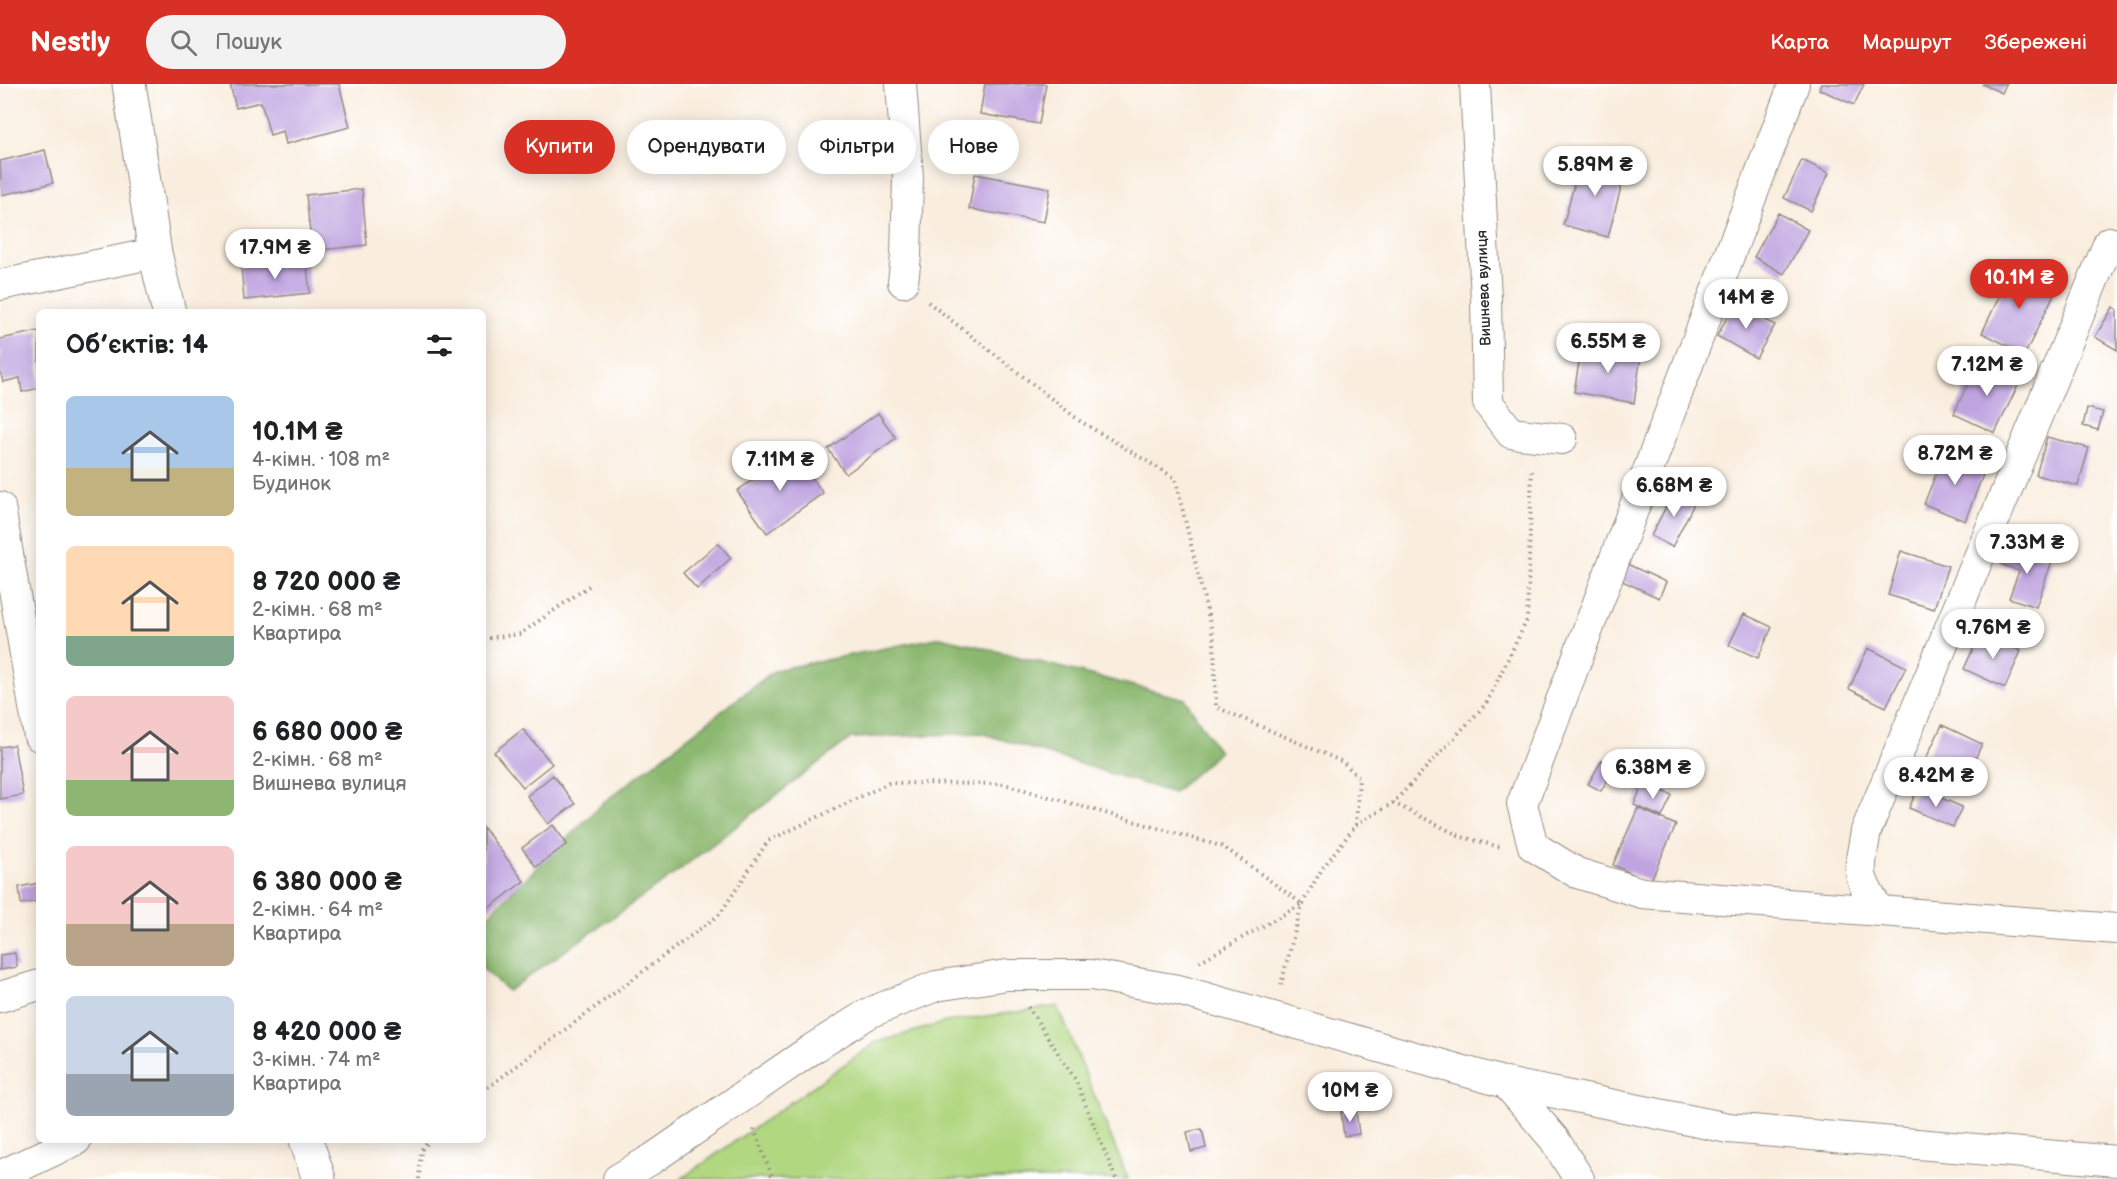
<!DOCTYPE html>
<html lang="uk">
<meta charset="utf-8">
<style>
:root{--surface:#fff;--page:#f2f2f2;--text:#202124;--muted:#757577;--accent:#d93025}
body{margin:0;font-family:"Balsamiq Sans",sans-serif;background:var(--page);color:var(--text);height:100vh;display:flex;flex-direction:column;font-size:22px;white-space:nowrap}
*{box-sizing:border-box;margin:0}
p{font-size:20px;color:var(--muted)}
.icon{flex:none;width:33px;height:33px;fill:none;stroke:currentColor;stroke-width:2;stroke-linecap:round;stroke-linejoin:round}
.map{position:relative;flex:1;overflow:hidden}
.details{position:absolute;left:36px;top:225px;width:450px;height:834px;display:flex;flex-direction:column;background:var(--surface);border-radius:9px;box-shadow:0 3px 15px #0003}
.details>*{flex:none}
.guide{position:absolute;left:504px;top:36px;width:570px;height:54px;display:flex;gap:12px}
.price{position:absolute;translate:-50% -51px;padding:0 14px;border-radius:21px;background:#fff;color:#222;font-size:20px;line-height:39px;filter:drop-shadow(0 2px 3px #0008)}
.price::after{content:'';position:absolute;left:50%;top:36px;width:18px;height:14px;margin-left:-9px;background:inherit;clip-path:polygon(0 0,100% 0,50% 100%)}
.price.on{background:var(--accent);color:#fff}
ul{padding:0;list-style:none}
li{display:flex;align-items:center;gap:18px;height:150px;padding:0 30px}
li span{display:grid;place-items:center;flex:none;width:168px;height:120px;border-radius:9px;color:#555}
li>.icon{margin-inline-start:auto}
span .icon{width:72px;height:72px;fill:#fffc;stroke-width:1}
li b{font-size:26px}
h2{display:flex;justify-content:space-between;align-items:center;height:72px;padding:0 30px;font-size:26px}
.tag{padding:0 21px;border-radius:27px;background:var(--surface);box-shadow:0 3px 15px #0003;font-size:21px;line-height:54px}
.tag.on{background:var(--accent);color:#fff}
header{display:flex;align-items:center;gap:36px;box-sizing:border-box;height:84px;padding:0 30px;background:var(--accent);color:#fff}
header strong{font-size:28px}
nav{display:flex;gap:33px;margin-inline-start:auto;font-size:21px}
.search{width:420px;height:54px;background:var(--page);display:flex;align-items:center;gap:15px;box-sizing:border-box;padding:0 21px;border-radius:33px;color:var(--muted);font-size:22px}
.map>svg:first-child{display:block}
.green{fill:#b1d781;stroke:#6e8156;stroke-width:1.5}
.forest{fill:#8cb86f;stroke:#5c724d;stroke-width:1.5}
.building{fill:#c0a4e0}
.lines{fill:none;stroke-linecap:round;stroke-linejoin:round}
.street-casing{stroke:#928c84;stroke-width:32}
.secondary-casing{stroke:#928c84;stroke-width:35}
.path{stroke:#928c84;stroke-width:4;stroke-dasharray:1.5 4.5;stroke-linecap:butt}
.street{stroke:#fff;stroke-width:30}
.secondary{stroke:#fff;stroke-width:33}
.labels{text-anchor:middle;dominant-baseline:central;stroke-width:6;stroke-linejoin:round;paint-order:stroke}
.street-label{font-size:15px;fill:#2b2b2b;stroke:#fff}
</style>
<header>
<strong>Nestly</strong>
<div class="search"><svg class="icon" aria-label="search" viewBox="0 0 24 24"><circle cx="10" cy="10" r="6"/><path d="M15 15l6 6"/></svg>Пошук</div>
<nav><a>Карта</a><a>Маршрут</a><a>Збережені</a></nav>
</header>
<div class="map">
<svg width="2117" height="1095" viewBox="0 0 2117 1095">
<rect width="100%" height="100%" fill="#fff"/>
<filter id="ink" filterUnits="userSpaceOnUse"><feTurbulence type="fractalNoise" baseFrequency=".0167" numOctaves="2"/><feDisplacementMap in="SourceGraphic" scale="12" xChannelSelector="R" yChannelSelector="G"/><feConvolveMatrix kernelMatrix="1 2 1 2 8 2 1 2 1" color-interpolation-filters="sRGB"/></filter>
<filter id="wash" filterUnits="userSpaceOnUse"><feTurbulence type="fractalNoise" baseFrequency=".008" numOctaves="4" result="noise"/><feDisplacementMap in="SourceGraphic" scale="24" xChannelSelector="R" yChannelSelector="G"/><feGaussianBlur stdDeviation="1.35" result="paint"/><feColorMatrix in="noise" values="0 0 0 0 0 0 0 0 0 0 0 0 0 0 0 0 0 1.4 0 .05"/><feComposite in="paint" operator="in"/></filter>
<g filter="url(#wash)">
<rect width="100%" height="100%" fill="#f9eddd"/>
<path class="green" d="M 1058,922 L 1128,1095 L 681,1095 L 875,959 L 946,938 Z"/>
<path class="forest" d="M 941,553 L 1185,615 L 1219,668 L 1173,709 L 981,649 L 851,654 L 673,791 L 508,907 L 483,885 L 483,836 L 603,719 L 775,586 Z"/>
<g id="blocks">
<path class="building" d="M 230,0 L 339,0 L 350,43 L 286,60 L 283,47 L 270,51 L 261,18 L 236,24 Z
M 985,0 L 1046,0 L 1039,40 L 980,30 Z
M 1821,0 L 1864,0 L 1854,21 L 1819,5 Z
M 1982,0 L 2006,0 L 2002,9 Z
M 45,66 L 53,99 L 2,111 L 0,77 Z
M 1582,72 L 1626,84 L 1608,153 L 1563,141 Z
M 1802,76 L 1829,89 L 1811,127 L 1784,114 Z
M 975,90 L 1050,104 L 1044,138 L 969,125 Z
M 362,105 L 367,161 L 312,167 L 306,111 Z
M 1778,129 L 1808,146 L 1784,190 L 1754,173 Z
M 306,175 L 310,209 L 244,216 L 241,182 Z
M 2013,183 L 2057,204 L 2025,270 L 1982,249 Z
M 1735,219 L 1775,241 L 1756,274 L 1717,252 Z
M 2113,223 L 2117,225 L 2117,266 L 2095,253 Z
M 39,247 L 39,304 L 22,308 L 20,294 L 3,298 L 0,286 L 0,255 Z
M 1582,261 L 1641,272 L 1634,319 L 1574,308 Z
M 1978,277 L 2020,297 L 1995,349 L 1954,330 Z
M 2087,324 L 2103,328 L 2098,346 L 2083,342 Z
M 878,329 L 896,354 L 846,390 L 828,365 Z
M 2047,353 L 2089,364 L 2078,402 L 2036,391 Z
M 793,367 L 823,409 L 767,449 L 737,407 Z
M 1945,367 L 1986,383 L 1965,437 L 1924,420 Z
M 1675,405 L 1696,416 L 1672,463 L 1651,452 Z
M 718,459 L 731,474 L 697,505 L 683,489 Z
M 2008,462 L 2052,477 L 2036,523 L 2009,514 L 2019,487 L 2001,480 Z
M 1901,467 L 1948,482 L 1934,525 L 1888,511 Z
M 1627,480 L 1666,498 L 1659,514 L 1620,496 Z
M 1744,530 L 1772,543 L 1758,574 L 1729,561 Z
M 1980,549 L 2021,567 L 2005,604 L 1964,585 Z
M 1868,564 L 1906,583 L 1886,623 L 1849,605 Z
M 1942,641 L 1982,660 L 1962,703 L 1922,683 Z
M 523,645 L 552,680 L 523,703 L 494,668 Z
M 14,661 L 23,711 L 0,715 L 0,663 Z
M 1602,676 L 1615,683 L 1601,707 L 1588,700 Z
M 553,691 L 575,720 L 548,740 L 527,712 Z
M 1643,699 L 1672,711 L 1662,733 L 1634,721 Z
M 1918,704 L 1962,723 L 1953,743 L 1909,724 Z
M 1638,724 L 1676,741 L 1650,798 L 1613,781 Z
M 553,741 L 567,760 L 536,783 L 522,764 Z
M 483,743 L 524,797 L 483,829 Z
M 39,799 L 39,817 L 21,820 L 19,803 Z
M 15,869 L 17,883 L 0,886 L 0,871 Z
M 1356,1026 L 1359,1050 L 1344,1052 L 1341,1028 Z
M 1202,1045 L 1206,1064 L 1191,1068 L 1187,1048 Z"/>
</g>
</g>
<g filter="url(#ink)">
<use href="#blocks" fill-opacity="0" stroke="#928c84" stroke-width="1.5"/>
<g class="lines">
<defs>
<path id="street" d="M 901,0 L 908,93 L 906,172 L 903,198
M 1475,0 L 1486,215 L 1488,319 L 1511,349 L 1562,355
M 1794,0 L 1522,720 L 1533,762 L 1577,789 L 1642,809 L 2117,845
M 0,201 L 155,169
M 0,423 L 39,652
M 1879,826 C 1855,790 1859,788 1866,747 L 2109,158 L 2117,164
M 0,913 L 39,901
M 1506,999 L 1554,1055 L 1579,1095
M 0,1092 L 76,1056
M 618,1095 L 652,1075 L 812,965 L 869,929 L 936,902 L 1007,891 L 1091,891 L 1178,906 L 1506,999 L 1728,1044 L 2117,1077"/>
<path id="secondary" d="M 129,0 L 155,169 L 169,228
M 306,1056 L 319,1095"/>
</defs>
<use href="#street" class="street-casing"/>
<use href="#secondary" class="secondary-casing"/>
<path class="path" d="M 928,218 L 1080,337 L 1175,394 L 1214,556 L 1216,623 L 1343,678 L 1359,694 L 1356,741 L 1322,785 L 1302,820 L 1280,904
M 483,555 L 520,550 L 589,502
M 1393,719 L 1462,753 L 1500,763
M 1356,741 L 1393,719 L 1486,620 L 1527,536 L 1532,383
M 1028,923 L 1075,995 L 1116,1095
M 483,1007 L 720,830 L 768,757 L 889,699 L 1004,700 L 1224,763 L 1302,820 L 1199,878
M 754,1045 L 773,1095
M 419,1095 L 421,1066 L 430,1056"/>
<use href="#street" class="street"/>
<use href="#secondary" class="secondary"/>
</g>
</g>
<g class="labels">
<g class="street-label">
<text transform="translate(1484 204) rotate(-92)">Вишнева вулиця</text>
</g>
</g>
</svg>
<b class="price" style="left:1595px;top:113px">5.89M ₴</b>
<b class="price" style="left:275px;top:196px">17.9M ₴</b>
<b class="price on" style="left:2019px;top:226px">10.1M ₴</b>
<b class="price" style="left:1746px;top:246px">14M ₴</b>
<b class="price" style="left:1608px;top:290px">6.55M ₴</b>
<b class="price" style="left:1987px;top:313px">7.12M ₴</b>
<b class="price" style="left:1955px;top:402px">8.72M ₴</b>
<b class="price" style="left:780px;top:408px">7.11M ₴</b>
<b class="price" style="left:1674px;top:434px">6.68M ₴</b>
<b class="price" style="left:2027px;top:491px">7.33M ₴</b>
<b class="price" style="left:1993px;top:576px">9.76M ₴</b>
<b class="price" style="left:1653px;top:716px">6.38M ₴</b>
<b class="price" style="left:1936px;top:724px">8.42M ₴</b>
<b class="price" style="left:1350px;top:1039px">10M ₴</b>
<div class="guide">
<a class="tag on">Купити</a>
<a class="tag">Орендувати</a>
<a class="tag">Фільтри</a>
<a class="tag">Нове</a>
</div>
<section class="details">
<h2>Об’єктів: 14<svg class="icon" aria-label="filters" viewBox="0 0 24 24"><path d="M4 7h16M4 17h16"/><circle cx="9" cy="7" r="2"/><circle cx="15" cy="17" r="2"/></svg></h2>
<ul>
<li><span style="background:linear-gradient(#a9c7e8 60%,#c2b280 0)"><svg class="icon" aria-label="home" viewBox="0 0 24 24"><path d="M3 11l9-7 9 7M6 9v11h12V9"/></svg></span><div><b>10.1M ₴</b><p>4-кімн. · 108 m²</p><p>Будинок</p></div></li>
<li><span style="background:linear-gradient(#ffd9b3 75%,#7fa58c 0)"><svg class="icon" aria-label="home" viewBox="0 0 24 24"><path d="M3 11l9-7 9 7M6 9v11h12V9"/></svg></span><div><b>8 720 000 ₴</b><p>2-кімн. · 68 m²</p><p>Квартира</p></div></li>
<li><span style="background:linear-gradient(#f6c9c9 70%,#8fb573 0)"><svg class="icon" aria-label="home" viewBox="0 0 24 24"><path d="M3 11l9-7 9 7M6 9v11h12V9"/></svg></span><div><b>6 680 000 ₴</b><p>2-кімн. · 68 m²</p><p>Вишнева вулиця</p></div></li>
<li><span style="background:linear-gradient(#f6c9c9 65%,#b9a48a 0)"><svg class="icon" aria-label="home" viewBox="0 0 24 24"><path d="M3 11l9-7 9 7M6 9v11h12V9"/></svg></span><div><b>6 380 000 ₴</b><p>2-кімн. · 64 m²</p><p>Квартира</p></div></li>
<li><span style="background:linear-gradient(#c9d6e8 65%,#9aa5b1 0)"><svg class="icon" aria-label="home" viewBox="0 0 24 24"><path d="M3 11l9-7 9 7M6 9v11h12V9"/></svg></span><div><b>8 420 000 ₴</b><p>3-кімн. · 74 m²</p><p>Квартира</p></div></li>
</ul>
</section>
</div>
